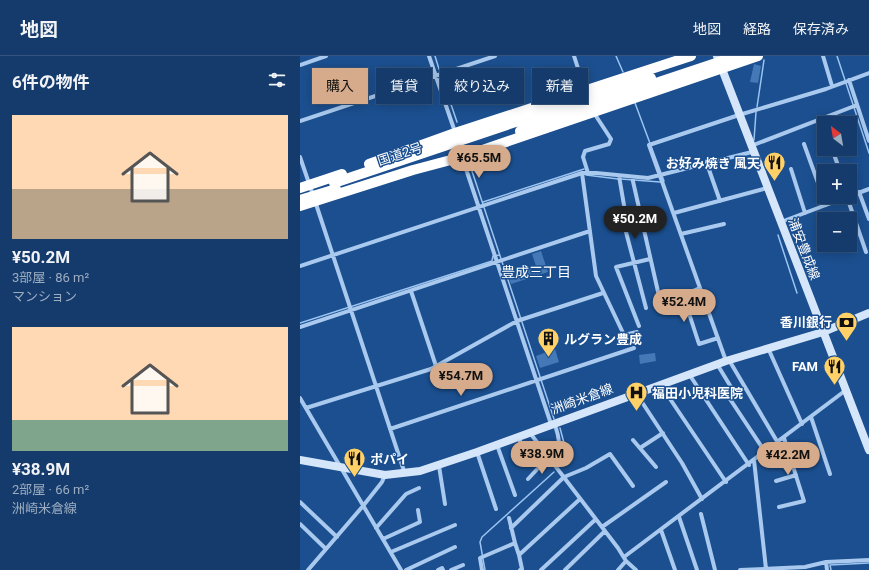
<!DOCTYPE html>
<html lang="ja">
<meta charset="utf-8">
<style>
:root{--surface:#143b6b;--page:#1d4271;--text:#f1f3f6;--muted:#9dadc1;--line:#33557e;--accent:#d6ab8b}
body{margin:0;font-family:Roboto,"Noto Sans JP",sans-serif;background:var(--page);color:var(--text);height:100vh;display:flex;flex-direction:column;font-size:15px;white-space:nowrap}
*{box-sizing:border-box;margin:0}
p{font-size:13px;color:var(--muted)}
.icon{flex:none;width:22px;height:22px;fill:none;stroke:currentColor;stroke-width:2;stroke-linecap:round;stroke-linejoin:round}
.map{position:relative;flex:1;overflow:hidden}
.panel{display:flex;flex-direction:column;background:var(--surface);width:300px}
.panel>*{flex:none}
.hud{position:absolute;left:12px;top:12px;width:380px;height:36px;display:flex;gap:8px}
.needle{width:26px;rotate:329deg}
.buttons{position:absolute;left:517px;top:60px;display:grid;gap:8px}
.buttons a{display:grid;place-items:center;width:40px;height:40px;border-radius:0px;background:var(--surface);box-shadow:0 2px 10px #0003,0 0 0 1px var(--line);font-size:20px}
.price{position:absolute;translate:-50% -34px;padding:0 9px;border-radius:14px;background:var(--accent);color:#111;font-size:13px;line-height:26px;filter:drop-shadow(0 1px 2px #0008)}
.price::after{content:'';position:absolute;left:50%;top:24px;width:12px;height:9px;margin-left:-6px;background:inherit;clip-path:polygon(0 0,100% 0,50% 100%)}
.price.active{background:#222;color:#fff}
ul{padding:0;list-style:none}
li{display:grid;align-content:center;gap:8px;height:212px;padding:0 12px}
li span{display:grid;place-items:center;height:124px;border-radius:0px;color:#555}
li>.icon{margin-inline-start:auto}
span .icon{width:72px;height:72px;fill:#fffc;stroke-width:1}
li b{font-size:17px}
h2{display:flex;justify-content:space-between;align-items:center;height:48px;padding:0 12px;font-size:17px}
.tag{padding:0 14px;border-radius:0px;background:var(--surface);box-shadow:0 2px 10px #0003,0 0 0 1px var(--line);font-size:14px;line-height:36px}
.tag.active{background:var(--accent);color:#111}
header{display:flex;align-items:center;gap:24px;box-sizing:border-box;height:56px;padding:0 20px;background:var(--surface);border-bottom:1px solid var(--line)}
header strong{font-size:19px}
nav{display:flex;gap:22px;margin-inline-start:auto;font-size:14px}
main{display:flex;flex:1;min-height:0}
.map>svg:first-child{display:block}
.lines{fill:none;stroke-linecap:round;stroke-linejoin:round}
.stream{stroke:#9cc4f0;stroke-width:1.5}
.building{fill:#4478b7}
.street{stroke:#a9c9ee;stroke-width:4}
.secondary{stroke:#d6e6fa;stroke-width:8}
.highway{stroke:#fff;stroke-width:10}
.highway-bridge{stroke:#fff;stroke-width:10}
.labels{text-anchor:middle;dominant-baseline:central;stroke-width:3;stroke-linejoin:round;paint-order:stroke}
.street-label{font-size:13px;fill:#fff;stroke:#1b4f8f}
.poi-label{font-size:13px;font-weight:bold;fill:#fff;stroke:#1b4f8f;text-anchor:end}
.neighbourhood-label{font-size:14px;fill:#fff;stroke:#1b4f8f}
</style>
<header>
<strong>地図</strong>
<nav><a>地図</a><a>経路</a><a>保存済み</a></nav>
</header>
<main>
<section class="panel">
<h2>6件の物件<svg class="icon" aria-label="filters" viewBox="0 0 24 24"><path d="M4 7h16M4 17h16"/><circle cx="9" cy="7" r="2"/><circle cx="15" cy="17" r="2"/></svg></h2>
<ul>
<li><span style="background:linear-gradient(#ffd9b3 60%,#b9a48a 0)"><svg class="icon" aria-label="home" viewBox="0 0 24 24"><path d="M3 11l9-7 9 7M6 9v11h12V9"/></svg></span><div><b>¥50.2M</b><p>3部屋 · 86 m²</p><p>マンション</p></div></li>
<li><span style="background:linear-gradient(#ffd9b3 75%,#7fa58c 0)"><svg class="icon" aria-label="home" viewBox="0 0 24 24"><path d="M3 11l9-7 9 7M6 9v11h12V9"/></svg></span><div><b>¥38.9M</b><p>2部屋 · 66 m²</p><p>洲崎米倉線</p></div></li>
</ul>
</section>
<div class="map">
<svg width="569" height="514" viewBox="0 0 569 514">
<rect width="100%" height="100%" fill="#1b4f8f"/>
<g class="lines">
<path class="stream" d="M 135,0 L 139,13
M 316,0 L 323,16
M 537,0 L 569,97
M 142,22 L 157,66
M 457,51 L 464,4
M 454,84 L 456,56
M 168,103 L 254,363
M 286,119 L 318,123
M 321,123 L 360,126 L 364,125 L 335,47
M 183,146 L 284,113
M 478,179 L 497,237
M 0,267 L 192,205 L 193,200 L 200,199
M 260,408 L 264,387 L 260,372
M 185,514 L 180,486 L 182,481 L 254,416
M 531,514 L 530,509 L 569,507"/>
</g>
<path class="building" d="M 454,8 L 461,10 L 458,27 L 450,26 Z
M 241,195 L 248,216 L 211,228 L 209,222 L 217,219 L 216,216 L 236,210 L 232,198 Z
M 255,293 L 259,306 L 240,312 L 236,300 Z
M 355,297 L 356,305 L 340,308 L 339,299 Z"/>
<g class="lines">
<path class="street" d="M 129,0 L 155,76
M 274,0 L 285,34
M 523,0 L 532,30
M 0,9 L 26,0
M 549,24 L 569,85
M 0,65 L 195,0
M 504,88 L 526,149
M 451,90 L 557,49
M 532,93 L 540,115
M 0,101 L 13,139
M 162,101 L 251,368
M 407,108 L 420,145
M 491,113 L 505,157
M 282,117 L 296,220 L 324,279 L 337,276
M 288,117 L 283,101 L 285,95 L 309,88 L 311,83 L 294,57
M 319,120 L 325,155 L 321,157 L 346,252
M 332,121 L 359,240
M 559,136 L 569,163
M 550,140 L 569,133
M 15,145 L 105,418
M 374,157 L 467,132
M 481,166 L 547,141 L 566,196
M 381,178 L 424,168
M 0,210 L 282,117 L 296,117 L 348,122 L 452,96
M 400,232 L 383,239 L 399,288 L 418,282
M 111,235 L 136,310
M 339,270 L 316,211 L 350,203
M 0,271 L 290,175
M 468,292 L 502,368
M 429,304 L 478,387
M 426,305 L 349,89 L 439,59 L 526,33 L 569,17
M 417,308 L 434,336 L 428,340 L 465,396
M 389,318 L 449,409
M 360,328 L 426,426
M 336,337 L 382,407 L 402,443
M 0,342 L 101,514
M 6,352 L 131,313 L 217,265 L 303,237
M 511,361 L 530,418
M 254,367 C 260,381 261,395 255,409
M 90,373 L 334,292
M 230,377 L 318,492 L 326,505 L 336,514
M 218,381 L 223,391 L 247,406
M 333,384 L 356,411
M 197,389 L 215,439
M 340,392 L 363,377
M 177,396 L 196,453
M 454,404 L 466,513
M 139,410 L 145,448
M 228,423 L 242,408 L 248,406
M 476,425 L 496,419
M 0,446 L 37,481
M 479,451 L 504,445 L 484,382
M 401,458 L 415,514
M 379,461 L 397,514
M 209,462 L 215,487
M 0,468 L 26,493
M 302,471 L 366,426
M 76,472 L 106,438 L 119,432
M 211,472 L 264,421 L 286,412 L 310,398 L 333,430
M 361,474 L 375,514
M 83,483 L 120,466 L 118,454
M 91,496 L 155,469
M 219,499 L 222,513 L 220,514
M 324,501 L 546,334
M 526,506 L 527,514
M 8,514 L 63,450 L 82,426 L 85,419
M 106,514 L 155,491
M 138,514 L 142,512 L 143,514
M 151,514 L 163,509
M 182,514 L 180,502 L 215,487 L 219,499 L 280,443
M 241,514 L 296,463
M 265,514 L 305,475
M 318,514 L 326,505
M 440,514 L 505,511 L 526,506 L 569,504"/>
<path class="secondary" d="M 417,0 L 569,394
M 0,404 L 85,419 L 120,415 L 177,396 L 426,305 L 523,276 L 569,257"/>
<path class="highway" d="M 246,63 L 281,52
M 220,75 L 242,64
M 69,108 L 155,77 L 391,0
M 34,127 L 278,45
M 0,132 L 42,118
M 0,150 L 113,114 L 162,101 L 458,0"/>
<path class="highway-bridge" d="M 278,45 L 351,22
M 281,52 L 437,0
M 0,144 L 36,133"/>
</g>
<defs>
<symbol id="restaurant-pin" viewBox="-11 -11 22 30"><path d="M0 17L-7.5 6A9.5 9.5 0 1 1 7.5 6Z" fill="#ffd166" stroke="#1b4f8f"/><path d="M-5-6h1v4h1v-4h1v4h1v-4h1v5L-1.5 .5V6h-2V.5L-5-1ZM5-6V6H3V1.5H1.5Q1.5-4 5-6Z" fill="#111"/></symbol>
<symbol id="bank-pin" viewBox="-11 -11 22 30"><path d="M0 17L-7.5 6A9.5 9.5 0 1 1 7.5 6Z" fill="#ffd166" stroke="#1b4f8f"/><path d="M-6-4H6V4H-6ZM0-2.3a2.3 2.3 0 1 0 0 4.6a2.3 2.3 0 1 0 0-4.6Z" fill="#111"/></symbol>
<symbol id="building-pin" viewBox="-11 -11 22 30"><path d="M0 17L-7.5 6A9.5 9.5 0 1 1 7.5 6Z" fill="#ffd166" stroke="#1b4f8f"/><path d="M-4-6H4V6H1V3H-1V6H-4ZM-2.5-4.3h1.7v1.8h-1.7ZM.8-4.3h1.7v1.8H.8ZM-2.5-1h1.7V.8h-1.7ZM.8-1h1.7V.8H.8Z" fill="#111"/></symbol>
<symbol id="hospital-pin" viewBox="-11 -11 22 30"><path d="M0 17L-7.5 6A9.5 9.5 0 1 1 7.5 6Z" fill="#ffd166" stroke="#1b4f8f"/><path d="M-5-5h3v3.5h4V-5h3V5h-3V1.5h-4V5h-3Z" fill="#111"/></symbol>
</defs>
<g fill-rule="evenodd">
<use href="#restaurant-pin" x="462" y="94" width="25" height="34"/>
<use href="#bank-pin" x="534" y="254" width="25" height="34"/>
<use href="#building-pin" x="236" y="270" width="25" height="34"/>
<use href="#restaurant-pin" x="522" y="298" width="25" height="34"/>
<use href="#hospital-pin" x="324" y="324" width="25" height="34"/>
<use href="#restaurant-pin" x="42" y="390" width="25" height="34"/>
</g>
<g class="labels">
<g class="street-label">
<text transform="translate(100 98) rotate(-18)">国道2号</text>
<text transform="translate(504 193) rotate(69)">浦安豊成線</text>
<text transform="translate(282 343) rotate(-20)">洲崎米倉線</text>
</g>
<g class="poi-label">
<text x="460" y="107">お好み焼き 風天</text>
<text x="532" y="266">香川銀行</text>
<text x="264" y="283" text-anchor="start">ルグラン豊成</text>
<text x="518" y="310">FAM</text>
<text x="352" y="337" text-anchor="start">福田小児科医院</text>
<text x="70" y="403" text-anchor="start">ポパイ</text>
</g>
<g class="neighbourhood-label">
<text x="236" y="216">豊成三丁目</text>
</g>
</g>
</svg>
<div class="buttons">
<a><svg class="needle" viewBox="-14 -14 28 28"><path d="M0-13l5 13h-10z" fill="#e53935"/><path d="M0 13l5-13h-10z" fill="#9dadc1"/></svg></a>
<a>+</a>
<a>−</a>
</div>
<b class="price" style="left:179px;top:123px">¥65.5M</b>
<b class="price active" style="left:335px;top:184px">¥50.2M</b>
<b class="price" style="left:384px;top:267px">¥52.4M</b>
<b class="price" style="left:161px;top:341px">¥54.7M</b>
<b class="price" style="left:242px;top:419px">¥38.9M</b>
<b class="price" style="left:488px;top:420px">¥42.2M</b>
<div class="hud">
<a class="tag active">購入</a>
<a class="tag">賃貸</a>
<a class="tag">絞り込み</a>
<a class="tag">新着</a>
</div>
</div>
</main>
